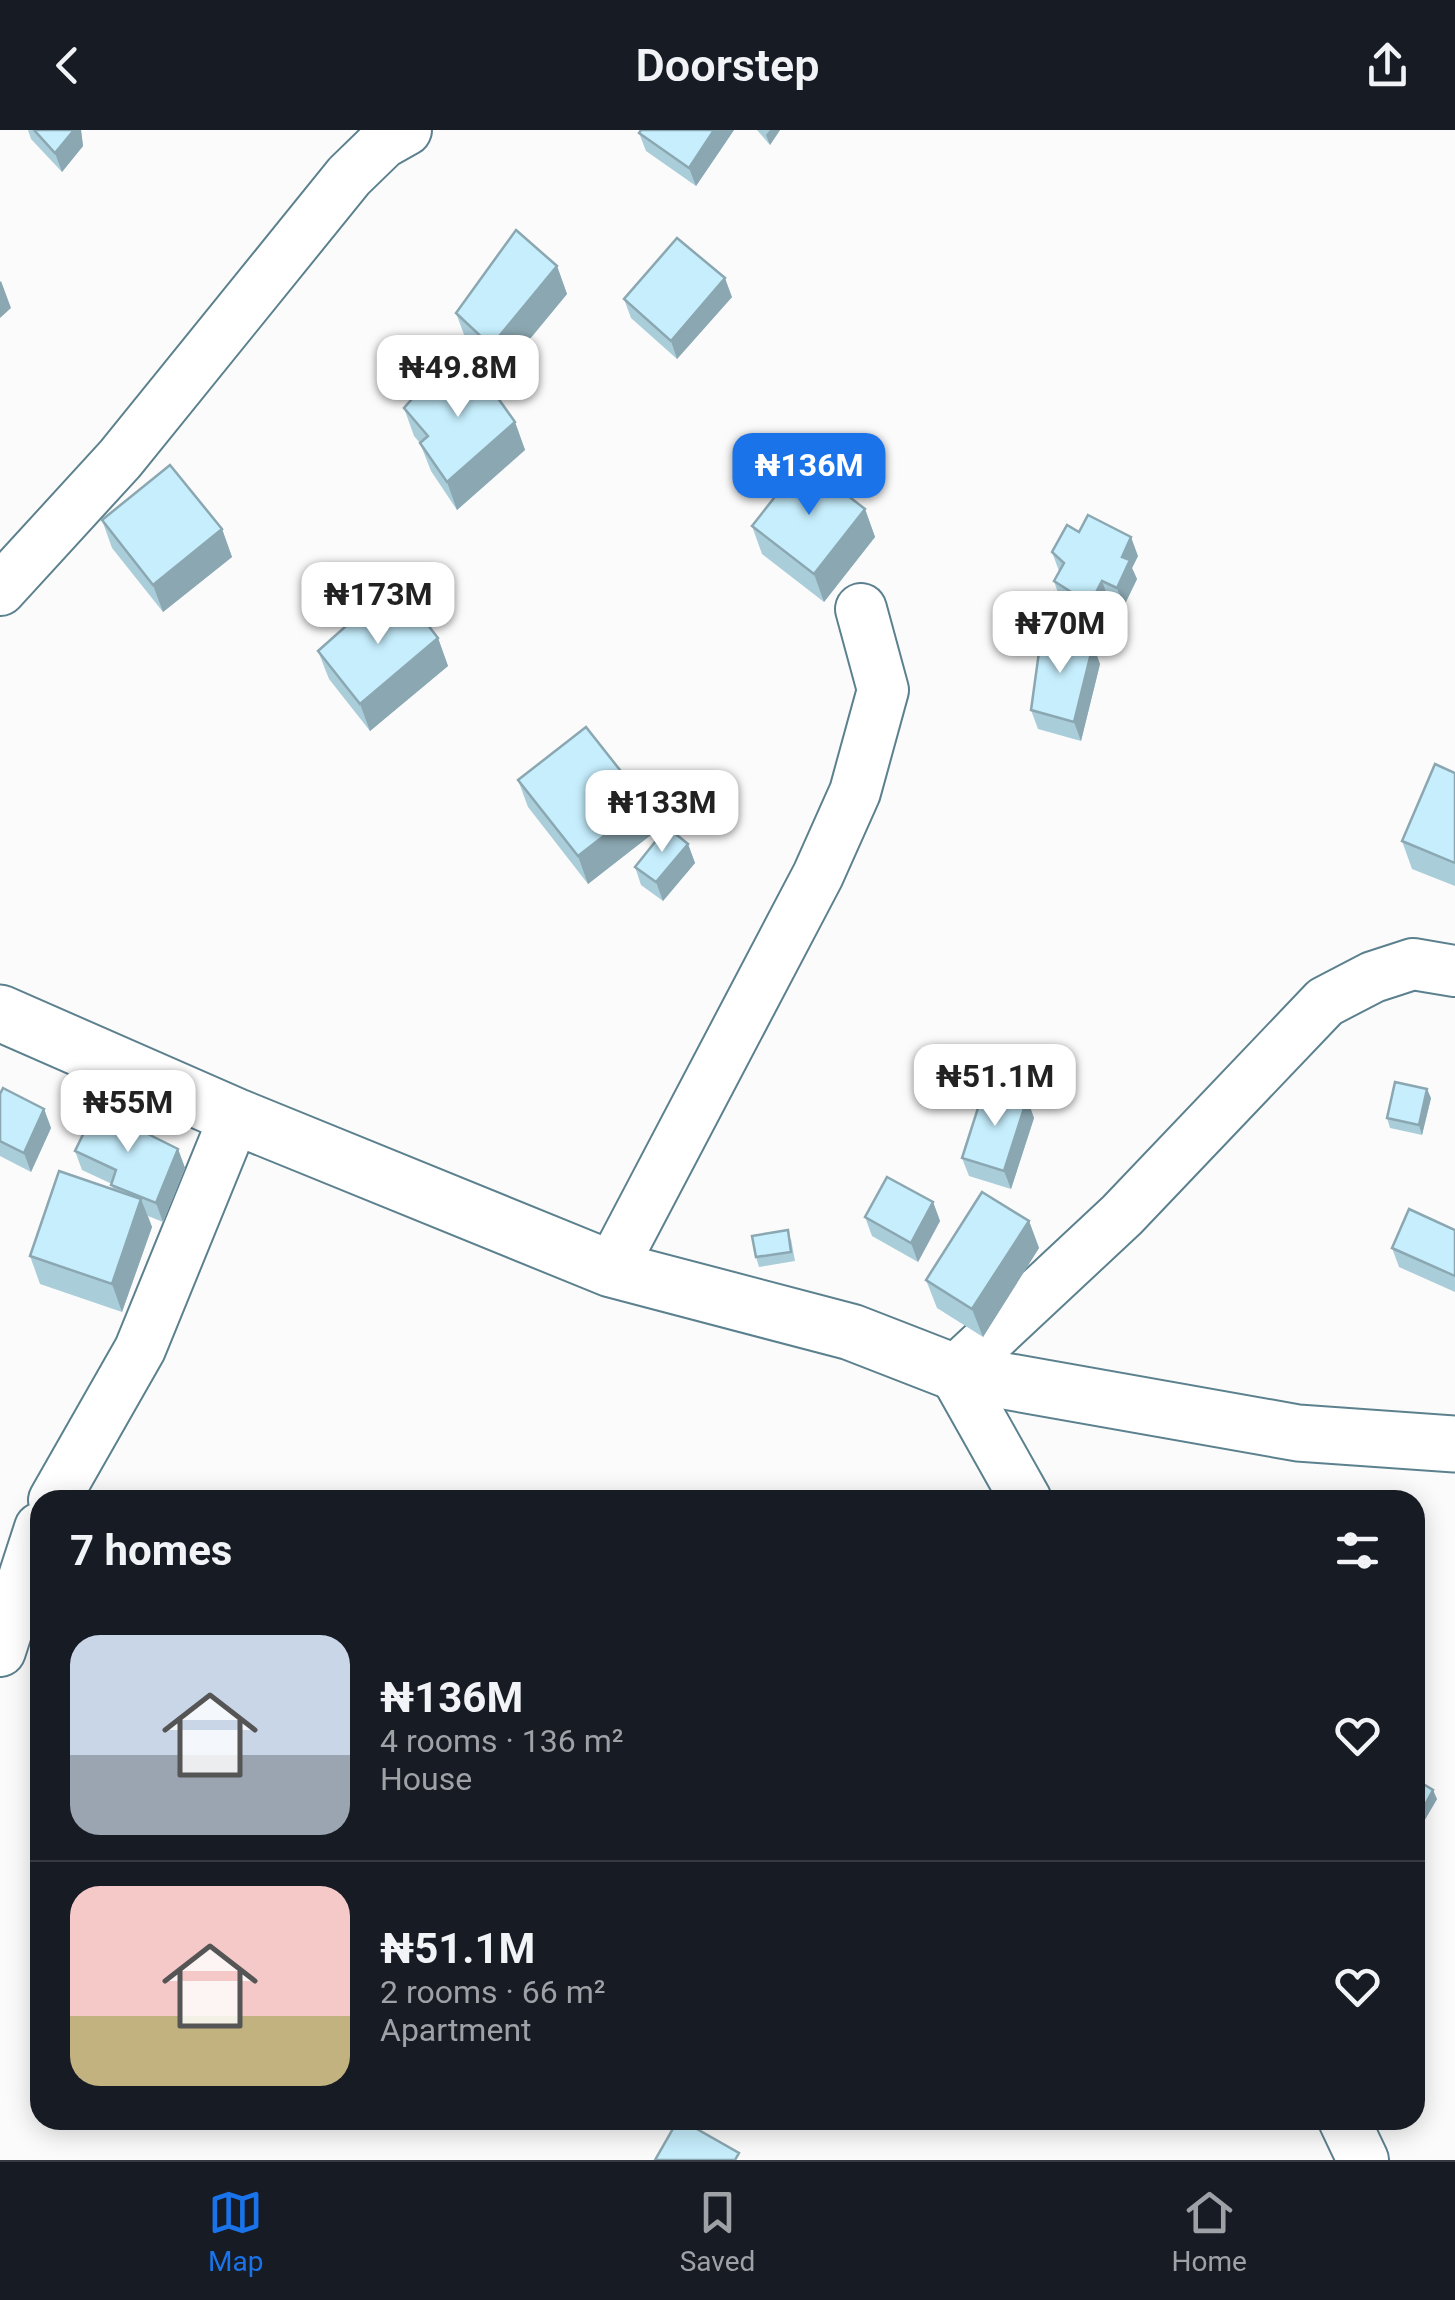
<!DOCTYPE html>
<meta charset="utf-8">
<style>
:root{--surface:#171b24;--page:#20242c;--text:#f1f3f6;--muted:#9ea1a6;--line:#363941;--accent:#1a73e8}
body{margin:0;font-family:Roboto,sans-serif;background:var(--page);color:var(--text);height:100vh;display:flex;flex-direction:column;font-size:38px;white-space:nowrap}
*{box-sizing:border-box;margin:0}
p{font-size:32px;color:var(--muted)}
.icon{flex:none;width:55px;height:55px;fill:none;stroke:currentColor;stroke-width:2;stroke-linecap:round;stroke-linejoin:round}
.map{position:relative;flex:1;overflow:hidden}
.panel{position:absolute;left:30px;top:1360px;width:1395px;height:640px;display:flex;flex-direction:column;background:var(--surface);border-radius:30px;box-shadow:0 5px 25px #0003}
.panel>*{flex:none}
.price{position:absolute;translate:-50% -85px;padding:0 22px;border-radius:20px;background:#fff;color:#222;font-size:32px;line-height:65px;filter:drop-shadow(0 2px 5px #0008)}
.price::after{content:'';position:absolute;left:50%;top:60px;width:30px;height:22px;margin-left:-15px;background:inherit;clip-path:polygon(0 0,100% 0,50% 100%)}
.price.current{background:var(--accent);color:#fff}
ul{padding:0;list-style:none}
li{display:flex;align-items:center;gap:30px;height:250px;padding:0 40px}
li+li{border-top:2px solid var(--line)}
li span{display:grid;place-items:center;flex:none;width:280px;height:200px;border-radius:30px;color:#555}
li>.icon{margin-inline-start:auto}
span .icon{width:120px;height:120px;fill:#fffc;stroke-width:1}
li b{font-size:42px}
h2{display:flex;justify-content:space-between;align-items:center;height:120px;padding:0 40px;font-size:42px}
header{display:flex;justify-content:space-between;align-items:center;height:130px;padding:0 40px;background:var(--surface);font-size:45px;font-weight:600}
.menu{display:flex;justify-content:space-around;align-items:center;height:140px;border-top:2px solid var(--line);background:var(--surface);font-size:28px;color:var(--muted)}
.menu a{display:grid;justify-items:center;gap:5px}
.menu .current{color:var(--accent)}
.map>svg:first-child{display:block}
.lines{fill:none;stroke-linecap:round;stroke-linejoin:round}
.minor-casing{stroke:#5c818e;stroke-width:54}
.major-casing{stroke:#5c818e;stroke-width:59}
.minor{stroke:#fff;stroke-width:50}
.major{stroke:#fff;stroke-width:55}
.wall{fill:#aacdda}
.shaded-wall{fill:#8ba7b1}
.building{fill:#c6eefd;stroke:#8ba7b1;stroke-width:2.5}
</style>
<header><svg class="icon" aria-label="back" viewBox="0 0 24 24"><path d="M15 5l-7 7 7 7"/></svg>Doorstep<svg class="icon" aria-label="share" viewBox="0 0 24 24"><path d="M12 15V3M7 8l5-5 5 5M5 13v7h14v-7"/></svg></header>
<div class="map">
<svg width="1455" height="2030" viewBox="0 0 1455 2030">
<rect width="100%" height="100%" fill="#fbfbfb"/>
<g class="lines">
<defs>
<path id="minor" d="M 0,460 L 120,329 L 349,46 L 383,13 L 406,0
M 611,1139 L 818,745 L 855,662 L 883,560 L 861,479
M 54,1370 L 140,1219 L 235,986
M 1026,1370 L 954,1242 L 1122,1085 L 1325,872 L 1373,847 L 1413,834 L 1455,841
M 0,1521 L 40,1398
M 1344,1990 L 1363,2030"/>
<path id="major" d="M 0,883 L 235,986 L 611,1139 L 851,1202 L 954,1242 L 1298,1303 L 1455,1314"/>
</defs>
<use href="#minor" class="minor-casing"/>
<use href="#major" class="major-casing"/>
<use href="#minor" class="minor"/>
<use href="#major" class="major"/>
</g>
<path class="wall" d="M 28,0 L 81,0 L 83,16 L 62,42 L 31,9 Z
M 641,0 L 734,0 L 696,56 L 646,21 L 639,3 Z
M 757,0 L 780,0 L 770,15 Z
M 557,136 L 567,164 L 501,244 L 466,210 L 456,183 Z
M 732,167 L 677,229 L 631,188 L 624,169 Z
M 459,257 L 515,292 L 525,320 L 457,380 L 431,341 L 420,313 L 414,306 L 404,278 Z
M 865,379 L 875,407 L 824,472 L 762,424 L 752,396 Z
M 102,390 L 222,399 L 232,427 L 163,482 L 112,418 Z
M 1052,422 L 1138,426 L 1132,438 L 1137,449 L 1124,476 L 1109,470 L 1097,492 L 1060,469 L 1054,451 L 1059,441 Z
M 371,488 L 438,508 L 448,536 L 370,601 L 329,549 L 318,521 Z
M 1093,515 L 1100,534 L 1081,611 L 1038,599 L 1031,580 Z
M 1455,643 L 1455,756 L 1412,739 L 1402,711 Z
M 518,650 L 646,673 L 656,701 L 588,754 L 528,677 Z
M 688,714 L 695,733 L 663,771 L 641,755 L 635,737 Z
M 0,964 L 44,979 L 51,998 L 31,1042 L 0,1026 Z
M 1431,968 L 1422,1005 L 1390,998 L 1387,988 Z
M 1027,969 L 1034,988 L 1011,1059 L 969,1046 L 962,1028 Z
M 178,1019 L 185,1038 L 163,1092 L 148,1086 L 152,1097 L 122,1182 L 40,1154 L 30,1126 L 113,1060 L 112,1054 L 82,1040 L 75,1021 Z
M 933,1072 L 940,1091 L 918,1132 L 872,1106 L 865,1087 Z
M 1029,1091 L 1039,1118 L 983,1207 L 937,1178 L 926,1150 Z
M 1455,1100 L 1455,1162 L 1399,1137 L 1392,1118 Z
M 791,1109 L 795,1131 L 759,1137 L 756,1127 Z
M 1415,1649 L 1437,1669 L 1423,1693 L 1415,1689 Z"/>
<path class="shaded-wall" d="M 74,0 L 81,0 L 83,16 L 62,42 L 55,23 Z
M 714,0 L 734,0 L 696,56 L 689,38 Z
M 770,0 L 780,0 L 770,15 L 766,5 Z
M 557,136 L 567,164 L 501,244 L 491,216 Z
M 725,148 L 732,167 L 677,229 L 671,211 Z
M 1,151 L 11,178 L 0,188 L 0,152 Z
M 515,292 L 525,320 L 457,380 L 447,352 Z
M 865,379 L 875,407 L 824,472 L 814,444 Z
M 222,399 L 232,427 L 163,482 L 153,455 Z
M 1131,407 L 1138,426 L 1132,438 L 1137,449 L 1124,476 L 1117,458 L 1122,427 Z
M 1102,451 L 1109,470 L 1097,492 L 1090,474 Z
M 438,508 L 448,536 L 370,601 L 360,574 Z
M 1093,515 L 1100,534 L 1081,611 L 1074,592 Z
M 646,673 L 656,701 L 588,754 L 578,726 Z
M 688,714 L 695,733 L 663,771 L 656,752 Z
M 1427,959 L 1431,968 L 1422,1005 L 1419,995 Z
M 1027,969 L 1034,988 L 1011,1059 L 1004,1041 Z
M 44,979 L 51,998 L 31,1042 L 24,1023 Z
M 178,1019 L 185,1038 L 163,1092 L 156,1073 Z
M 141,1069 L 152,1097 L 122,1182 L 112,1154 Z
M 933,1072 L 940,1091 L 918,1132 L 911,1113 Z
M 1029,1091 L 1039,1118 L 983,1207 L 972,1179 Z
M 1433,1660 L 1437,1669 L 1423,1693 L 1420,1684 Z"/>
<path class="building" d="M 34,0 L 74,0 L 55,23 Z
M 641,0 L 714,0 L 689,38 L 639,3 Z
M 516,100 L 557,136 L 491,216 L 456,183 Z
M 677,108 L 725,148 L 671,211 L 624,169 Z
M 441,236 L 459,257 L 478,240 L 515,292 L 447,352 L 420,313 L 428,306 L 404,278 Z
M 803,331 L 865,379 L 814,444 L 752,396 Z
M 170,335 L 222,399 L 153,455 L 102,390 Z
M 1088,385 L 1131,407 L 1122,427 L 1130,430 L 1117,458 L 1102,451 L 1090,474 L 1054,451 L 1064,433 L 1052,422 L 1067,395 L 1079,402 Z
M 402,462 L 438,508 L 360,574 L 318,521 L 364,480 L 371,488 Z
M 1042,500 L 1093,515 L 1074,592 L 1031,580 Z
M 586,597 L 646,673 L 578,726 L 518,650 Z
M 1435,634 L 1455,643 L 1455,733 L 1402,711 Z
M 667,697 L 688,714 L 656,752 L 635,737 Z
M 1395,952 L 1427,959 L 1419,995 L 1387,988 Z
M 985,956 L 1027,969 L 1004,1041 L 962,1028 Z
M 3,958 L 44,979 L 24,1023 L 0,1011 L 0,964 Z
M 96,978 L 178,1019 L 156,1073 L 111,1055 L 116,1040 L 75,1021 Z
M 59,1041 L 141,1069 L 112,1154 L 30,1126 Z
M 887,1047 L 933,1072 L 911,1113 L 865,1087 Z
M 982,1062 L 1029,1091 L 972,1179 L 926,1150 Z
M 1409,1079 L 1455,1100 L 1455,1146 L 1392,1118 Z
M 788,1100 L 791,1122 L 756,1127 L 752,1106 Z
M 1415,1649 L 1433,1660 L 1420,1684 L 1415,1681 Z
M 678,1990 L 681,1990 L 739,2023 L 735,2030 L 655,2030 Z"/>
</svg>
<b class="price" style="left:458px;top:290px">₦49.8M</b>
<b class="price current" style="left:809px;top:388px">₦136M</b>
<b class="price" style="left:378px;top:517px">₦173M</b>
<b class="price" style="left:1060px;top:546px">₦70M</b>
<b class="price" style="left:662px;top:725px">₦133M</b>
<b class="price" style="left:995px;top:999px">₦51.1M</b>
<b class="price" style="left:128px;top:1025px">₦55M</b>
<section class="panel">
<h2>7 homes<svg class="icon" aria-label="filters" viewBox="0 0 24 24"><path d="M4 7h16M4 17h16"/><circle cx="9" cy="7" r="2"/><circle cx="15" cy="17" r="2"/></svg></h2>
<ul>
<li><span style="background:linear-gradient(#c9d6e8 60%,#9aa5b1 0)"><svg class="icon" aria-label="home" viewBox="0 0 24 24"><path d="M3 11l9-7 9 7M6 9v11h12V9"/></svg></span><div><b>₦136M</b><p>4 rooms · 136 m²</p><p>House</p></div><svg class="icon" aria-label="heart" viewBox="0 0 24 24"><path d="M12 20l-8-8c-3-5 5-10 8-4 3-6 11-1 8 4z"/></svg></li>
<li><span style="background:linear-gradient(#f6c9c9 65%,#c2b280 0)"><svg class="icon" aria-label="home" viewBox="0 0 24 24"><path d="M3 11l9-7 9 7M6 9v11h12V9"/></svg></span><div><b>₦51.1M</b><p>2 rooms · 66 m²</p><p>Apartment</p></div><svg class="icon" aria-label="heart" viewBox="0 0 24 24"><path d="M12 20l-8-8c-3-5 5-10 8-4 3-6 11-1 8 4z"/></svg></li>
</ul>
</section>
</div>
<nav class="menu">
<a class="current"><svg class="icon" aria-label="map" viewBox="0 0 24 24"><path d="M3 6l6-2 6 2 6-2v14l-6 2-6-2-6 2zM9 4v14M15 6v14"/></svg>Map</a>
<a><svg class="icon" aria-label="saved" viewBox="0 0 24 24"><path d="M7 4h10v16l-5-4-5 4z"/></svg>Saved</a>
<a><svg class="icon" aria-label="home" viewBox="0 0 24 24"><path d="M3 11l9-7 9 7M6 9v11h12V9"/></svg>Home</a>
</nav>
